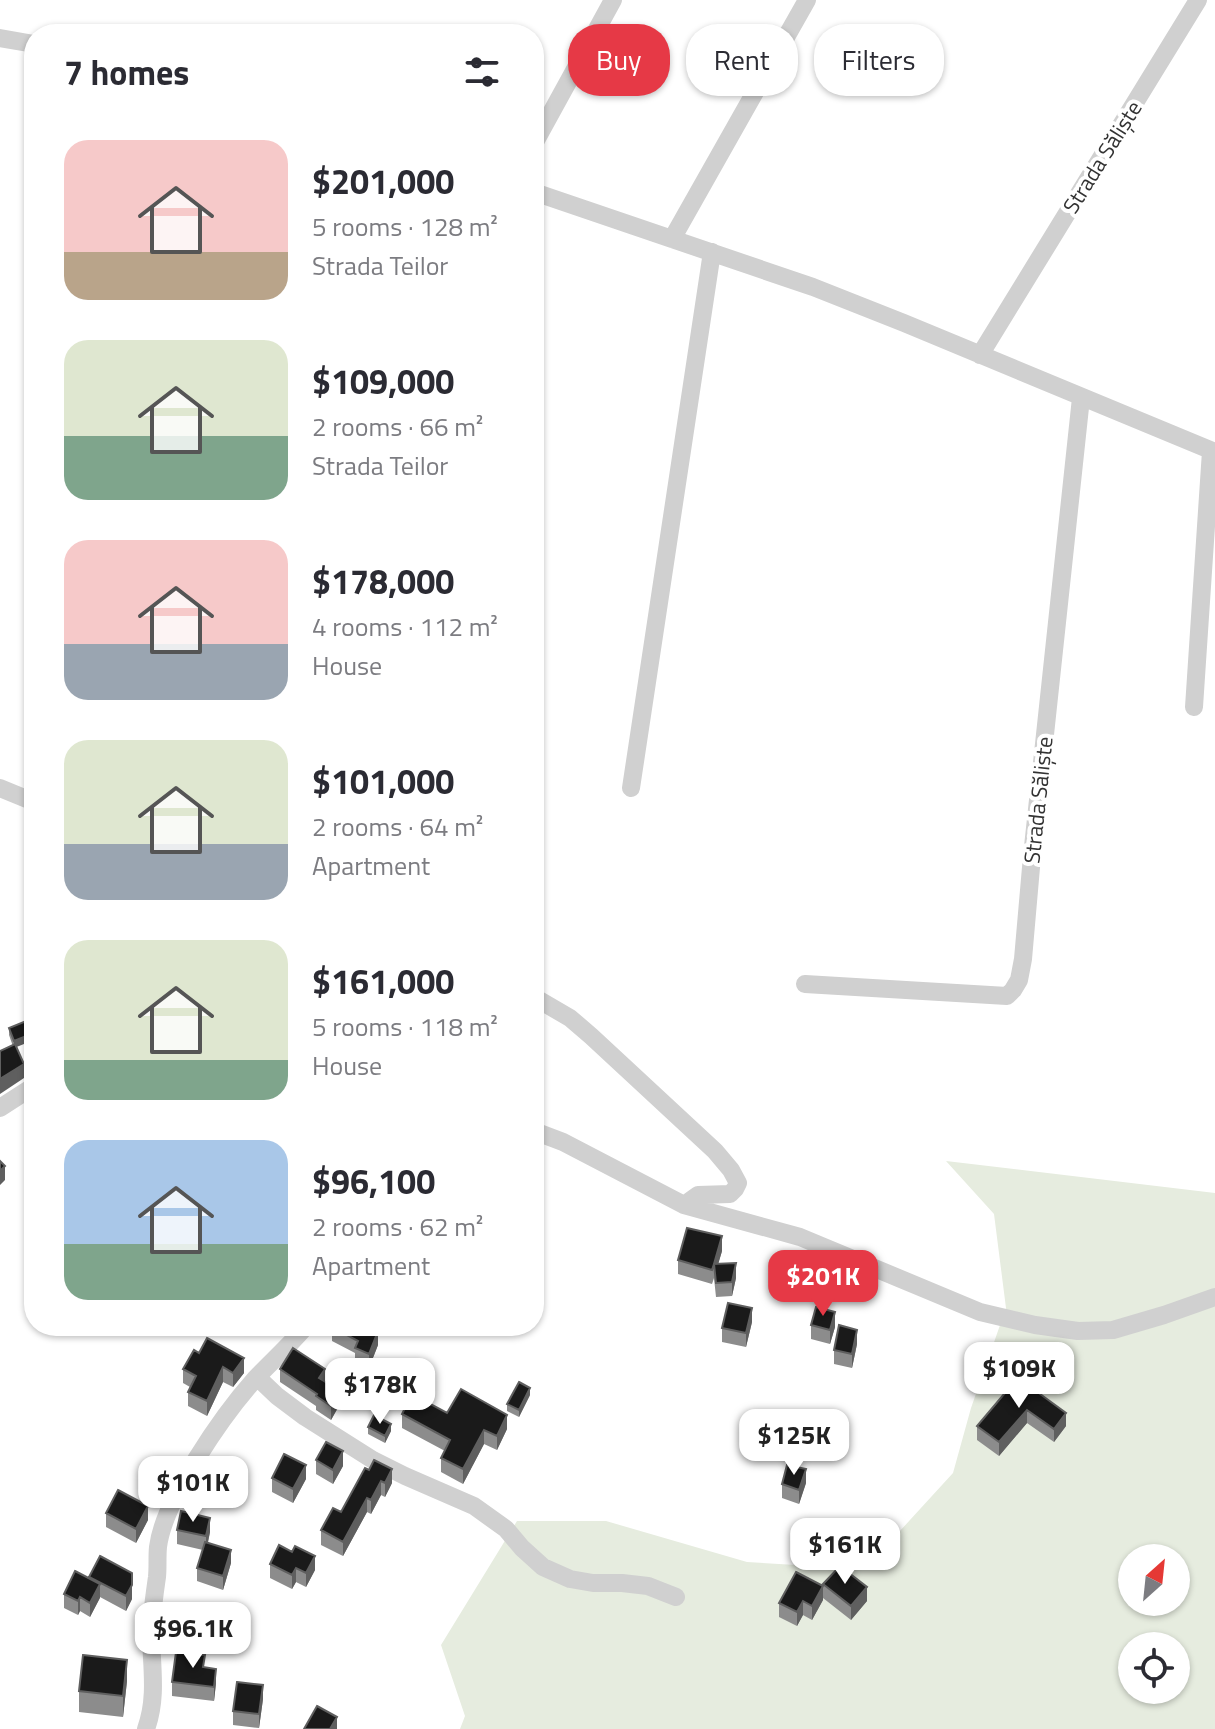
<!DOCTYPE html>
<meta charset="utf-8">
<style>
:root{--surface:#fff;--page:#f2f2f3;--text:#2b2b33;--muted:#7c7c81;--accent:#e63946}
body{margin:0;font-family:"Titillium Web",sans-serif;background:var(--page);color:var(--text);height:100vh;display:flex;flex-direction:column;font-size:30px;white-space:nowrap}
*{box-sizing:border-box;margin:0}
p{font-size:26px;color:var(--muted)}
.icon{flex:none;width:44px;height:44px;fill:none;stroke:currentColor;stroke-width:2;stroke-linecap:round;stroke-linejoin:round}
.map{position:relative;flex:1;overflow:hidden}
.drawer{position:absolute;left:24px;top:24px;width:520px;height:1312px;display:flex;flex-direction:column;background:var(--surface);border-radius:32px;box-shadow:0 2px 6px #0004}
.drawer>*{flex:none}
.guide{position:absolute;left:568px;top:24px;width:526px;height:72px;display:flex;gap:16px}
.needle{width:52px;rotate:27deg}
.buttons{position:absolute;left:1118px;top:1544px;display:grid;gap:16px}
.buttons a{display:grid;place-items:center;width:72px;height:72px;border-radius:50%;background:var(--surface);box-shadow:0 2px 6px #0004;font-size:40px}
.price{position:absolute;translate:-50% -68px;padding:0 18px;border-radius:16px;background:#fff;color:#222;font-size:26px;line-height:52px;filter:drop-shadow(0 2px 4px #0008)}
.price::after{content:'';position:absolute;left:50%;top:48px;width:24px;height:18px;margin-left:-12px;background:inherit;clip-path:polygon(0 0,100% 0,50% 100%)}
.price.current{background:var(--accent);color:#fff}
ul{padding:0;list-style:none}
li{display:flex;align-items:center;gap:24px;height:200px;padding:0 40px}
li span{display:grid;place-items:center;flex:none;width:224px;height:160px;border-radius:24px;color:#555}
li>.icon{margin-inline-start:auto}
span .icon{width:96px;height:96px;fill:#fffc;stroke-width:1}
li b{font-size:34px}
h2{display:flex;justify-content:space-between;align-items:center;height:96px;padding:0 40px;font-size:34px}
.chip{padding:0 28px;border-radius:32px;background:var(--surface);box-shadow:0 2px 6px #0004;font-size:28px;line-height:72px}
.chip.current{background:var(--accent);color:#fff}
.map>svg:first-child{display:block}
.green{fill:#e6ecdf;fill-rule:evenodd}
.lines{fill:none;stroke-linecap:round;stroke-linejoin:round}
.street{stroke:#d0d0d0;stroke-width:18}
.wall{fill:#8c8c8c}
.shaded-wall{fill:#5f5f5f}
.building{fill:#1a1a1a;stroke:#5f5f5f;stroke-width:2}
.labels{text-anchor:middle;dominant-baseline:central;stroke-width:8;stroke-linejoin:round;paint-order:stroke}
.street-label{font-size:22px;fill:#333;stroke:#fff}
</style>
<div class="map">
<svg width="1215" height="1729" viewBox="0 0 1215 1729">
<rect width="100%" height="100%" fill="#fff"/>
<path class="green" d="M 946,1161 L 1215,1193 L 1215,1729 L 460,1729 L 465,1716 L 441,1645 L 517,1521 L 606,1521 L 747,1562 L 847,1568 L 888,1544 L 953,1473 L 971,1408 L 1006,1308 L 994,1214 ZM 1132,1558 L 1176,1558 L 1176,1602 L 1132,1602 ZM 1132,1646 L 1176,1646 L 1176,1690 L 1132,1690 Z"/>
<g class="lines">
<path class="street" d="M 0,38 L 34,44
M 534,144 L 613,0
M 534,192 L 813,287 L 904,323 L 1215,452
M 672,239 L 807,0
M 980,355 L 1198,0
M 1194,707 L 1211,451
M 0,788 L 34,802
M 631,788 L 712,252
M 805,984 L 1007,996 L 1013,990 L 1019,980 L 1023,959 L 1032,856 L 1081,398
M 534,997 L 570,1018 L 591,1036 L 715,1151 L 731,1170 L 738,1183 L 735,1189 L 730,1194 L 698,1195 L 684,1205
M 0,1108 L 34,1086
M 534,1131 L 563,1142 L 684,1205 L 800,1237 L 980,1312 L 1035,1325 L 1078,1331 L 1113,1330 L 1164,1315 L 1215,1297
M 257,1377 L 277,1396 L 305,1417 L 373,1460 L 405,1476 L 474,1506 L 506,1529 L 522,1548 L 543,1567 L 570,1579 L 593,1583 L 622,1583 L 648,1586 L 676,1597
M 146,1729 C 157,1699 152,1669 151,1638 C 151,1617 154,1598 157,1577 C 158,1567 157,1557 158,1547 C 164,1499 223,1415 255,1379 C 272,1361 290,1345 306,1326"/>
</g>
<path class="wall" d="M 9,1028 L 17,1047 L 24,1078 L 9,1035 Z
M 722,1251 L 718,1264 L 736,1278 L 732,1296 L 716,1297 L 714,1278 L 712,1284 L 678,1274 L 678,1260 Z
M 752,1322 L 746,1347 L 722,1342 L 722,1328 Z
M 811,1325 L 835,1327 L 830,1344 L 811,1339 Z
M 332,1327 L 378,1345 L 369,1368 L 355,1362 L 355,1353 L 332,1341 Z
M 857,1344 L 852,1368 L 834,1364 L 834,1350 Z
M 194,1350 L 244,1373 L 233,1387 L 223,1382 L 207,1416 L 188,1406 L 188,1392 L 190,1387 L 183,1383 L 183,1369 Z
M 280,1369 L 325,1382 L 340,1404 L 331,1420 L 316,1410 L 316,1406 L 280,1382 Z
M 1013,1390 L 1038,1393 L 1066,1426 L 1054,1442 L 1027,1423 L 999,1456 L 977,1440 L 977,1426 Z
M 530,1395 L 519,1417 L 507,1411 L 507,1404 Z
M 447,1413 L 507,1429 L 497,1450 L 484,1444 L 463,1484 L 441,1472 L 441,1458 L 445,1451 L 402,1428 L 402,1414 Z
M 368,1427 L 391,1431 L 385,1443 L 368,1434 Z
M 316,1460 L 343,1466 L 333,1484 L 316,1474 Z
M 365,1468 L 392,1483 L 385,1497 L 381,1495 L 371,1514 L 367,1512 L 343,1556 L 321,1545 L 321,1530 L 341,1512 Z
M 272,1478 L 306,1479 L 293,1503 L 272,1492 Z
M 806,1483 L 799,1504 L 782,1498 L 782,1484 Z
M 106,1513 L 148,1520 L 136,1543 L 106,1527 Z
M 177,1530 L 210,1532 L 208,1543 L 231,1563 L 223,1590 L 197,1581 L 197,1568 L 203,1550 L 177,1544 Z
M 270,1564 L 315,1570 L 306,1587 L 296,1582 L 292,1589 L 270,1578 Z
M 89,1577 L 132,1599 L 126,1611 L 100,1597 L 90,1617 L 80,1611 L 78,1615 L 64,1608 L 64,1594 L 89,1579 Z
M 823,1584 L 867,1601 L 851,1620 L 823,1598 Z
M 823,1600 L 812,1620 L 803,1615 L 797,1626 L 779,1617 L 779,1603 Z
M 205,1668 L 216,1683 L 214,1701 L 172,1696 L 172,1682 Z
M 127,1681 L 123,1717 L 79,1712 L 79,1691 Z
M 263,1699 L 259,1728 L 233,1725 L 233,1711 Z"/>
<path class="shaded-wall" d="M 34,1033 L 34,1040 L 14,1048 L 14,1041 Z
M 24,1064 L 24,1078 L 0,1094 L 0,1079 Z
M 5,1166 L 5,1180 L 0,1185 L 0,1171 Z
M 722,1236 L 722,1251 L 715,1275 L 714,1264 Z
M 736,1263 L 736,1278 L 732,1296 L 732,1282 Z
M 752,1308 L 752,1322 L 746,1347 L 746,1333 Z
M 835,1312 L 835,1327 L 830,1344 L 830,1330 Z
M 857,1330 L 857,1344 L 852,1368 L 852,1354 Z
M 378,1331 L 378,1345 L 369,1368 L 369,1354 Z
M 244,1358 L 244,1373 L 233,1387 L 233,1373 Z
M 223,1367 L 223,1382 L 207,1416 L 207,1401 Z
M 325,1369 L 325,1382 L 319,1378 Z
M 530,1388 L 530,1395 L 519,1417 L 519,1410 Z
M 340,1391 L 340,1404 L 331,1420 L 331,1406 Z
M 1027,1410 L 1027,1423 L 999,1456 L 999,1442 Z
M 1066,1413 L 1066,1426 L 1054,1442 L 1054,1429 Z
M 507,1415 L 507,1429 L 497,1450 L 497,1436 Z
M 391,1424 L 391,1431 L 385,1443 L 385,1436 Z
M 484,1430 L 484,1444 L 463,1484 L 463,1469 Z
M 343,1451 L 343,1466 L 333,1484 L 333,1470 Z
M 306,1465 L 306,1479 L 293,1503 L 293,1489 Z
M 392,1469 L 392,1483 L 385,1497 L 385,1483 Z
M 806,1469 L 806,1483 L 799,1504 L 799,1490 Z
M 381,1481 L 381,1495 L 371,1514 L 371,1500 Z
M 367,1498 L 367,1512 L 343,1556 L 343,1542 Z
M 148,1506 L 148,1520 L 136,1543 L 136,1529 Z
M 210,1518 L 210,1532 L 206,1550 L 206,1536 Z
M 231,1550 L 231,1563 L 223,1590 L 223,1576 Z
M 315,1556 L 315,1570 L 306,1587 L 306,1573 Z
M 296,1568 L 296,1582 L 292,1589 L 292,1575 Z
M 100,1584 L 100,1598 L 90,1617 L 90,1603 Z
M 132,1585 L 132,1599 L 126,1611 L 126,1596 Z
M 823,1586 L 823,1600 L 812,1620 L 812,1606 Z
M 867,1587 L 867,1601 L 851,1620 L 851,1606 Z
M 80,1597 L 80,1611 L 78,1615 L 78,1601 Z
M 803,1601 L 803,1615 L 797,1626 L 797,1612 Z
M 127,1660 L 127,1681 L 123,1717 L 123,1696 Z
M 216,1669 L 216,1683 L 214,1701 L 214,1687 Z
M 263,1685 L 263,1699 L 259,1728 L 259,1714 Z
M 337,1717 L 337,1729 L 330,1729 Z"/>
<path class="building" d="M 31,1019 L 34,1026 L 34,1033 L 14,1041 L 9,1028 Z
M 15,1044 L 24,1064 L 0,1079 L 0,1051 Z
M 0,1161 L 5,1166 L 0,1171 Z
M 687,1228 L 722,1236 L 714,1264 L 736,1263 L 732,1282 L 716,1283 L 714,1264 L 712,1270 L 678,1260 Z
M 728,1303 L 752,1308 L 746,1333 L 722,1328 Z
M 816,1307 L 835,1312 L 830,1330 L 811,1325 Z
M 839,1325 L 857,1330 L 852,1354 L 834,1350 Z
M 332,1326 L 366,1326 L 378,1331 L 369,1354 L 355,1348 L 358,1341 L 332,1327 Z
M 207,1338 L 244,1358 L 233,1373 L 223,1367 L 207,1401 L 188,1392 L 196,1376 L 183,1369 L 194,1350 L 199,1353 Z
M 293,1348 L 325,1369 L 319,1378 L 340,1391 L 331,1406 L 316,1396 L 317,1394 L 280,1369 Z
M 1025,1377 L 1038,1389 L 1036,1391 L 1066,1413 L 1054,1429 L 1027,1410 L 999,1442 L 977,1426 L 1010,1387 L 1013,1390 Z
M 519,1382 L 530,1388 L 519,1410 L 507,1404 Z
M 461,1389 L 507,1415 L 497,1436 L 484,1430 L 463,1469 L 441,1458 L 450,1440 L 402,1414 L 412,1394 L 447,1413 Z
M 374,1415 L 391,1424 L 385,1436 L 368,1427 Z
M 326,1442 L 343,1451 L 333,1470 L 316,1460 Z
M 284,1454 L 306,1465 L 293,1489 L 272,1478 Z
M 374,1460 L 392,1469 L 385,1483 L 381,1481 L 371,1500 L 367,1498 L 343,1542 L 321,1530 L 333,1508 L 341,1512 L 365,1468 L 369,1470 Z
M 787,1465 L 806,1469 L 799,1490 L 782,1484 Z
M 118,1490 L 148,1506 L 136,1529 L 106,1513 Z
M 181,1511 L 210,1518 L 206,1536 L 177,1530 Z
M 205,1542 L 231,1550 L 223,1576 L 197,1568 Z
M 279,1545 L 292,1552 L 295,1546 L 315,1556 L 306,1573 L 296,1568 L 292,1575 L 270,1564 Z
M 100,1556 L 132,1573 L 132,1585 L 126,1596 L 89,1577 Z
M 840,1566 L 867,1587 L 851,1606 L 823,1584 Z
M 75,1571 L 100,1584 L 90,1603 L 80,1597 L 78,1601 L 64,1594 Z
M 796,1572 L 823,1586 L 812,1606 L 803,1601 L 797,1612 L 779,1603 Z
M 176,1652 L 205,1655 L 203,1667 L 216,1669 L 214,1687 L 172,1682 Z
M 83,1655 L 127,1660 L 123,1696 L 79,1691 Z
M 237,1682 L 263,1685 L 259,1714 L 233,1711 Z
M 317,1706 L 337,1717 L 330,1729 L 304,1729 Z"/>
<g class="labels">
<g class="street-label">
<text transform="translate(1102 157) rotate(-58)">Strada Săliște</text>
<text transform="translate(1038 800) rotate(-84)">Strada Săliște</text>
</g>
</g>
</svg>
<div class="buttons">
<a><svg class="needle" viewBox="-14 -14 28 28"><path d="M0-13l5 13h-10z" fill="#e53935"/><path d="M0 13l5-13h-10z" fill="#7c7c81"/></svg></a>
<a><svg class="icon" aria-label="locate" viewBox="0 0 24 24"><circle cx="12" cy="12" r="6"/><path d="M12 2v4M12 18v4M2 12h4M18 12h4"/></svg></a>
</div>
<b class="price current" style="left:823px;top:1318px">$201K</b>
<b class="price" style="left:1019px;top:1410px">$109K</b>
<b class="price" style="left:380px;top:1426px">$178K</b>
<b class="price" style="left:794px;top:1477px">$125K</b>
<b class="price" style="left:193px;top:1524px">$101K</b>
<b class="price" style="left:845px;top:1586px">$161K</b>
<b class="price" style="left:193px;top:1670px">$96.1K</b>
<div class="guide">
<a class="chip current">Buy</a>
<a class="chip">Rent</a>
<a class="chip">Filters</a>
</div>
<section class="drawer">
<h2>7 homes<svg class="icon" aria-label="filters" viewBox="0 0 24 24"><path d="M4 7h16M4 17h16"/><circle cx="9" cy="7" r="2"/><circle cx="15" cy="17" r="2"/></svg></h2>
<ul>
<li><span style="background:linear-gradient(#f6c9c9 70%,#b9a48a 0)"><svg class="icon" aria-label="home" viewBox="0 0 24 24"><path d="M3 11l9-7 9 7M6 9v11h12V9"/></svg></span><div><b>$201,000</b><p>5 rooms · 128 m²</p><p>Strada Teilor</p></div></li>
<li><span style="background:linear-gradient(#dfe7d0 60%,#7fa58c 0)"><svg class="icon" aria-label="home" viewBox="0 0 24 24"><path d="M3 11l9-7 9 7M6 9v11h12V9"/></svg></span><div><b>$109,000</b><p>2 rooms · 66 m²</p><p>Strada Teilor</p></div></li>
<li><span style="background:linear-gradient(#f6c9c9 65%,#9aa5b1 0)"><svg class="icon" aria-label="home" viewBox="0 0 24 24"><path d="M3 11l9-7 9 7M6 9v11h12V9"/></svg></span><div><b>$178,000</b><p>4 rooms · 112 m²</p><p>House</p></div></li>
<li><span style="background:linear-gradient(#dfe7d0 65%,#9aa5b1 0)"><svg class="icon" aria-label="home" viewBox="0 0 24 24"><path d="M3 11l9-7 9 7M6 9v11h12V9"/></svg></span><div><b>$101,000</b><p>2 rooms · 64 m²</p><p>Apartment</p></div></li>
<li><span style="background:linear-gradient(#dfe7d0 75%,#7fa58c 0)"><svg class="icon" aria-label="home" viewBox="0 0 24 24"><path d="M3 11l9-7 9 7M6 9v11h12V9"/></svg></span><div><b>$161,000</b><p>5 rooms · 118 m²</p><p>House</p></div></li>
<li><span style="background:linear-gradient(#a9c7e8 65%,#7fa58c 0)"><svg class="icon" aria-label="home" viewBox="0 0 24 24"><path d="M3 11l9-7 9 7M6 9v11h12V9"/></svg></span><div><b>$96,100</b><p>2 rooms · 62 m²</p><p>Apartment</p></div></li>
</ul>
</section>
</div>
